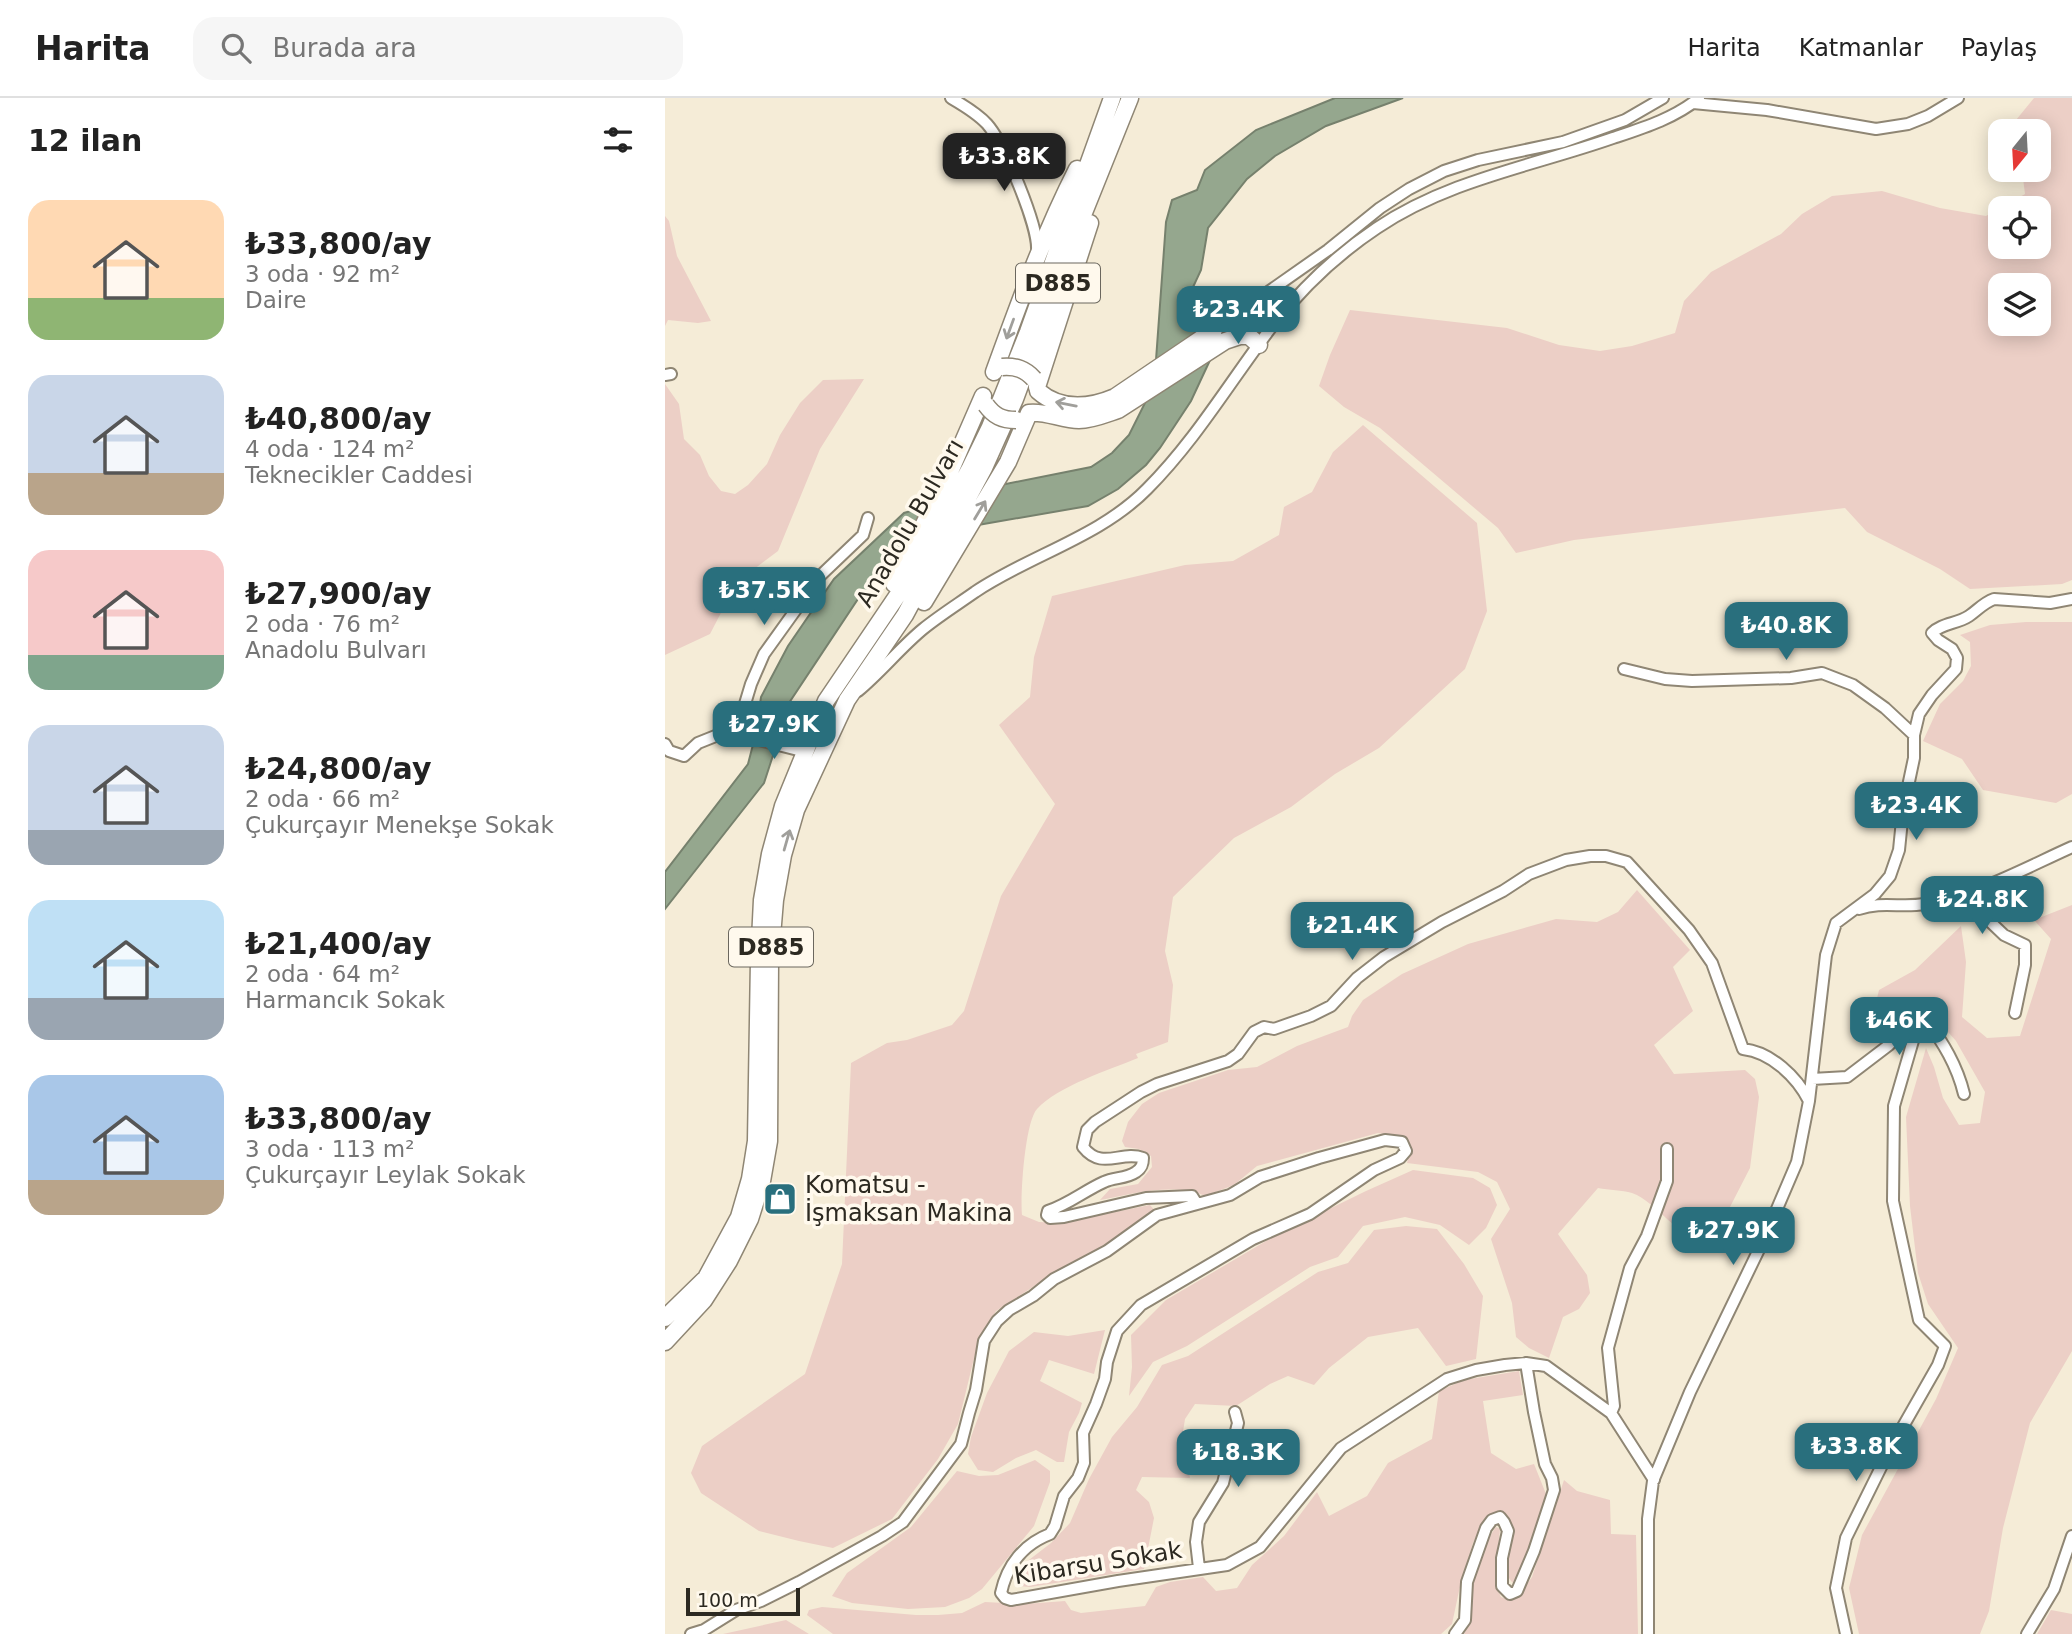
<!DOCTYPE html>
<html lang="tr">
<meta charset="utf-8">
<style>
:root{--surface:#fff;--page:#f6f6f6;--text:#222;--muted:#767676;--line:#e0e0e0;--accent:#296f7d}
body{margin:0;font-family:"DejaVu Sans",sans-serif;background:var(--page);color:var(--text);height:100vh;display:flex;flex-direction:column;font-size:26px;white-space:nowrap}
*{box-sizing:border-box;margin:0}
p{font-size:23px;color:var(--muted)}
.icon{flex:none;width:38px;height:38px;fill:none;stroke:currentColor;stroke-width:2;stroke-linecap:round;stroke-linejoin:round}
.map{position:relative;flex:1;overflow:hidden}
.panel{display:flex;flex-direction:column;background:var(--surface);width:665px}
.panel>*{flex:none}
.needle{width:46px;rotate:198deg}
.buttons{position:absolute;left:1323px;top:21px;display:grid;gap:14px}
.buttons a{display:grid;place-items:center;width:63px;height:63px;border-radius:14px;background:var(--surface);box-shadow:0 4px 18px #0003;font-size:35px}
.scale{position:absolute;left:21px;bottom:18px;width:114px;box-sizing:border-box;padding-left:7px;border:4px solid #2c2921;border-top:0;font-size:19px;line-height:24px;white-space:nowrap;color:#2c2921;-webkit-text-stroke:5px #fff9ed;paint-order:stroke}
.price{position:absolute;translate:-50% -60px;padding:0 16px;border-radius:14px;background:var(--accent);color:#fff;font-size:23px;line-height:46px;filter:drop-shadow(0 2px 4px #0008)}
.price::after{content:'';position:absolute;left:50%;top:42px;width:21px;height:16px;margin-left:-10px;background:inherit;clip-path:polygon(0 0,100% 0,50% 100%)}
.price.active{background:#222;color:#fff}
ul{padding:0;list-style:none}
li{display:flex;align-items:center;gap:21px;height:175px;padding:0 28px}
li span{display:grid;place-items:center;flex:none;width:196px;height:140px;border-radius:21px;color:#555}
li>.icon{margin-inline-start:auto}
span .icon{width:84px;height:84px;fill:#fffc;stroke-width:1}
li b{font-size:30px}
h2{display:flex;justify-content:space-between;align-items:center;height:84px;padding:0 28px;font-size:30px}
header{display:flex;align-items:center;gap:42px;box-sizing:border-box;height:98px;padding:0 35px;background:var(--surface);border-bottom:2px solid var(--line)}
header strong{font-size:33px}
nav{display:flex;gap:38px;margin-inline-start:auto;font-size:24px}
.search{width:490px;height:63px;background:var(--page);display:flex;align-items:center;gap:18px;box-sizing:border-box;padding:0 24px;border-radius:21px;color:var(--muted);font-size:26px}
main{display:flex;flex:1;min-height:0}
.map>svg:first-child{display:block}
.green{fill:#eccfc6;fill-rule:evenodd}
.water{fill:#95a78e;stroke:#76816d;stroke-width:2}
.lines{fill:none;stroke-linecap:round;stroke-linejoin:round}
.minor-casing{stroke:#8f8674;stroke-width:14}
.highway-casing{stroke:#8f8674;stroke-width:19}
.minor{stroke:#fff;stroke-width:10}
.highway{stroke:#fff;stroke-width:16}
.highway-bridge-casing{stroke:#8f8674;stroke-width:19;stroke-linecap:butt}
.highway-bridge{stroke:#fff;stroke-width:16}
.oneway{stroke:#a09f9b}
.labels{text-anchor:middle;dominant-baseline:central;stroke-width:7;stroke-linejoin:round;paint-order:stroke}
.shield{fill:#fff9ed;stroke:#6b675e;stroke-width:2}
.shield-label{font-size:23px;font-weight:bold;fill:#2c2921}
.street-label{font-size:24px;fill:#2c2921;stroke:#fff9ed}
.poi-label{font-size:24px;fill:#2c2921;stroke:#fff9ed;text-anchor:start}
</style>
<header>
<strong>Harita</strong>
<div class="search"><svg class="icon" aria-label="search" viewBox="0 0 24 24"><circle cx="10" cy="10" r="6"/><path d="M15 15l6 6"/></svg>Burada ara</div>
<nav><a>Harita</a><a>Katmanlar</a><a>Paylaş</a></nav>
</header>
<main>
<section class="panel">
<h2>12 ilan<svg class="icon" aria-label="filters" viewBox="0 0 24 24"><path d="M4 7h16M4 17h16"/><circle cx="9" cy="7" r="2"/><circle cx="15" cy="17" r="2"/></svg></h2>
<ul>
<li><span style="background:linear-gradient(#ffd9b3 70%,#8fb573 0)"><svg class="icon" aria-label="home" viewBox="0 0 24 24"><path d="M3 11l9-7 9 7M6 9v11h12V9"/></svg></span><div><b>₺33,800/ay</b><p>3 oda · 92 m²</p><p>Daire</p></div></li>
<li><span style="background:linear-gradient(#c9d6e8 70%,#b9a48a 0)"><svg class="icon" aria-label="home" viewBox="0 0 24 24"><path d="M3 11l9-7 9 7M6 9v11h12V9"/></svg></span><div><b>₺40,800/ay</b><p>4 oda · 124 m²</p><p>Teknecikler Caddesi</p></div></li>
<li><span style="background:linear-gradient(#f6c9c9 75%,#7fa58c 0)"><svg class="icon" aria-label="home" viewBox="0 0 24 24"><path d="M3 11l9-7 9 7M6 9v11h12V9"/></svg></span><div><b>₺27,900/ay</b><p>2 oda · 76 m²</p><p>Anadolu Bulvarı</p></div></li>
<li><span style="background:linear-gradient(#c9d6e8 75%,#9aa5b1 0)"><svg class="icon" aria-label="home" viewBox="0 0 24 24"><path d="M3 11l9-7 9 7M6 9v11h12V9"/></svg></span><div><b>₺24,800/ay</b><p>2 oda · 66 m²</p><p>Çukurçayır Menekşe Sokak</p></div></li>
<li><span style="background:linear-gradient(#bfe0f5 70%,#9aa5b1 0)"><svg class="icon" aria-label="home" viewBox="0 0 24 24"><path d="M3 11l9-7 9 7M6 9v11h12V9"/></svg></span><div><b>₺21,400/ay</b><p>2 oda · 64 m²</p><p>Harmancık Sokak</p></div></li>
<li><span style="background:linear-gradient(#a9c7e8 75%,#b9a48a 0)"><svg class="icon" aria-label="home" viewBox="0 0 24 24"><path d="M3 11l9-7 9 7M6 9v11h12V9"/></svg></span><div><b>₺33,800/ay</b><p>3 oda · 113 m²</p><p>Çukurçayır Leylak Sokak</p></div></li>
</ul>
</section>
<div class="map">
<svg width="1407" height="1536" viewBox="0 0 1407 1536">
<rect width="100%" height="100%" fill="#f5ecd7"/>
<path class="green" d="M 1369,0 L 1407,0 L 1407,482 L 1397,486 L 1305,491 L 1275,471 L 1202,434 L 1180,410 L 909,442 L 851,455 L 833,430 L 715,330 L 679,309 L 654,288 L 665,257 L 685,212 L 842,230 L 894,247 L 935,253 L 967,248 L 1010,235 L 1019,203 L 1046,174 L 1116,136 L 1137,116 L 1167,98 L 1217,93 L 1275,110 L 1321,118 L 1335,110 L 1335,149 L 1374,149 L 1374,110 L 1336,110 L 1360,96 L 1357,72 L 1374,72 L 1374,33 L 1342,33 ZM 1335,187 L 1374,187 L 1374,226 L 1335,226 Z
M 0,118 L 4,123 L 12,158 L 46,223 L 33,225 L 3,222 L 0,228 Z
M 199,281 L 155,351 L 113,453 L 72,484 L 45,536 L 0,557 L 0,286 L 14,306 L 19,341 L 35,357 L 44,378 L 56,393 L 70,396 L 83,387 L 102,366 L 115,337 L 135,305 L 158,282 Z
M 698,327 L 812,425 L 822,513 L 800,571 L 714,650 L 670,676 L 626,709 L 569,740 L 508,799 L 500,853 L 508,887 L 503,944 L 471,956 L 473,960 C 444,972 393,988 372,1011 C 360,1024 355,1098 357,1117 L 374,1124 L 395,1125 L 485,1107 L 491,1114 L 438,1148 L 403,1166 L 331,1213 L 312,1248 L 293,1326 L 273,1361 L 227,1421 L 168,1450 L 134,1443 L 94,1433 L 36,1395 L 26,1375 L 37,1348 L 140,1276 L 177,1166 L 186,965 L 222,945 L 242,942 L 287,927 L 299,913 L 336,798 L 390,706 L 334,627 L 365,599 L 369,559 L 387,498 L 520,467 L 568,463 L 614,437 L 619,409 L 647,394 L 668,354 Z
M 1361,524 L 1407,524 L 1407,696 L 1391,705 L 1318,692 L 1297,661 L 1258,643 L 1275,606 L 1298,583 L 1306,568 L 1305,544 L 1295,537 L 1325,527 Z
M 972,792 L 1025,852 L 1008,869 L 1028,913 L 989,947 L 1009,976 L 1080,972 L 1090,981 L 1094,999 L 1085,1070 L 1048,1142 C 1015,1147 995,1105 967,1095 C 957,1092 944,1092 933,1090 L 893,1136 L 922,1177 L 925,1195 L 914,1211 L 898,1219 L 884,1260 L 864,1250 L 851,1239 L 847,1205 L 826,1141 L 845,1111 L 832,1084 L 813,1074 L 742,1065 L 746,1049 L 739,1040 L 713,1035 L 592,1068 L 569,1087 L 540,1098 C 509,1084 467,1096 435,1102 L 445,1091 L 473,1086 L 487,1069 L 486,1058 L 474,1051 L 460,1049 L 457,1043 L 463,1024 L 477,1006 L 494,995 L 563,972 L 592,969 L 632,948 L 683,929 L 687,918 L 698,902 L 737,876 L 803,846 L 891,821 L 932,824 L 953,814 Z
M 1407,807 L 1407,1253 L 1365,1325 L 1338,1430 L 1324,1513 L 1315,1536 L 1194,1536 L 1184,1490 L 1197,1437 L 1271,1301 L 1293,1250 L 1263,1206 L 1253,1175 L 1245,1108 L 1241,1019 L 1261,950 L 1269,969 L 1278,1000 L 1294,1027 L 1315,1025 L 1320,994 L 1291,943 L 1261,909 L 1204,934 L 1214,892 L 1250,872 L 1296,828 L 1301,864 L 1297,919 L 1322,940 L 1355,938 L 1386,841 L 1369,822 Z
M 748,1072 L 808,1080 L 825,1090 L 832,1107 L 821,1130 L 804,1147 L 775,1127 L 740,1119 L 698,1128 L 673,1159 L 645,1169 L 522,1248 L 488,1264 L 464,1298 L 467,1269 L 466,1237 L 501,1202 L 613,1136 L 701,1093 Z
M 741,1128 L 772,1131 L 799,1166 L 818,1198 L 811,1261 L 781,1268 L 753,1230 L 703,1239 L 664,1270 L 649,1287 L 623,1278 L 605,1286 L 571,1308 L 530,1306 L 520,1321 L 517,1340 L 525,1380 L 477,1379 L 471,1392 L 484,1404 L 489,1420 L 479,1471 L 365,1489 L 354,1488 L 354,1479 L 360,1465 L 386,1445 L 405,1425 L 424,1381 L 447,1339 L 472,1309 L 497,1267 L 523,1258 L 653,1174 L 683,1165 L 709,1132 Z
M 440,1232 L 429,1276 L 384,1262 L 375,1283 L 417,1305 L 414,1315 L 404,1334 L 399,1364 L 392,1364 L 371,1352 L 351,1360 L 328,1374 L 313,1372 L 303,1356 L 306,1339 L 322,1295 L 344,1253 L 369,1234 L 403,1238 Z
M 854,1273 L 858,1297 L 818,1303 L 826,1355 L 851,1371 L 869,1366 L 881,1396 L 859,1464 L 848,1485 C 828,1466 858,1434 836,1414 L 827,1417 L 818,1425 L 808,1445 L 794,1493 L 787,1526 L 776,1536 L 168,1536 L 142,1517 L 144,1512 L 157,1509 L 251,1517 L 273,1517 L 297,1515 L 320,1504 L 360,1506 L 400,1503 L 406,1512 L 416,1515 L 480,1508 L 491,1489 L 505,1484 L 538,1479 L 551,1493 L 572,1490 L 587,1467 L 619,1438 L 652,1394 L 664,1418 L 702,1398 L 723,1365 L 767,1341 L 774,1293 L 799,1282 Z
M 370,1362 L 385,1373 L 385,1384 L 369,1428 L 317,1491 L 304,1500 L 280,1509 L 243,1511 L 187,1505 L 167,1498 L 182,1475 L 246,1429 L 292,1373 L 314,1378 L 333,1377 Z
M 899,1382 L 912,1393 L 945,1402 L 946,1436 L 971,1437 L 973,1536 L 799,1536 C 812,1515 804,1508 808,1487 C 811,1471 821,1442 831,1429 L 835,1431 L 830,1486 L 836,1499 L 845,1502 L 854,1497 L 867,1479 Z
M 1386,1512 L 1407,1516 L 1407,1536 L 1372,1536 Z
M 121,1522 L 144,1536 L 58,1536 Z"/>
<path class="water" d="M 670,0 L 738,0 L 661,28 L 610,58 L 582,81 L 543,130 L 536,172 L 522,202 L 541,231 L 546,260 L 526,303 L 495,350 L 481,367 L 453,391 L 423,408 L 313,427 L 246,453 L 193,501 L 120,611 L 113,642 L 99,685 L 0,811 L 0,774 L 83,666 L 91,635 L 96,599 L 123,548 L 169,481 L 239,415 L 331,388 L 426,369 L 447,355 L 464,337 L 480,305 L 491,262 L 501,124 L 507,102 L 532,92 L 540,72 L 591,32 Z"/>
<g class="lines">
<defs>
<path id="minor" d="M 286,0 C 298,7 312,15 322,26 C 339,45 374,129 372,153
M 1028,5 L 1102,12 L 1211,31 L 1243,26 L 1263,18 L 1293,0
M 549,232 L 663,152 L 715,110 L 744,91 L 779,73 L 813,62 L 898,44 L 960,22 L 998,0
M 0,277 L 6,276
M 959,571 L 1000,581 L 1027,583 L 1126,580 L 1157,575 L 1188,587 L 1220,610 L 1249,637
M 193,593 C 216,574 235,550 258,531 C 274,518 293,506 310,494 C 365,457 435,439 482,391 C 531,342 566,282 608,227 C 637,190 673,156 712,130 C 783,82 868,68 948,40 C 978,30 1010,20 1034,0
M 0,646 L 4,653 L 19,658 L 33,645 L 73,629
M 141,654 L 86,640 L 77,637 L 73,629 L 86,586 L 99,556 L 155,478 L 198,437 L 203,420
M 1297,797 L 1339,837 L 1360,847 L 1360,867 L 1350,915
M 1194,811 C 1216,803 1238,810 1259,806 C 1312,797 1358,771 1407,749
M 1147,981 L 1182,979 L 1224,947 L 1245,924 L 1261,921 C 1278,945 1292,967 1299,996
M 532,1106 L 527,1098 L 481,1100 L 399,1119 L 385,1120 L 382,1117 L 383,1113 C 404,1106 419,1093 439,1084 C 449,1079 461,1081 471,1074 C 477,1070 478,1066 478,1060 C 456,1052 437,1073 418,1049 L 422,1032 L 430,1024 L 476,994 L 492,986 L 563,963 L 573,956 L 589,934 L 599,929 L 609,931 L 646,918 L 666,908 L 692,880 L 719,859 L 777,824 L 838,793 L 864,776 L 901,762 L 925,758 L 941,758 L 962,764 L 1024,832 L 1047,865 L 1078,951 C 1106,954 1132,979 1144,1003
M 946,1315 L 949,1308 L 943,1250 L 965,1170 L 982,1138 L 1002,1083 L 1002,1051
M 534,1470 L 531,1444 L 534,1424 L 558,1385 L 573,1325 L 570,1314
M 26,1536 L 39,1532 L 71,1512 L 96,1503 L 134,1484 L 217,1438 L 238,1424 L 296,1346 L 304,1315 L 311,1292 L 319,1243 L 332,1223 L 344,1212 L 368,1198 L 389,1181 L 442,1153 L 492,1117 L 565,1097 L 595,1079 L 654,1060 L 720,1042 L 737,1044 L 741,1053 L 735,1060 L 709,1072 L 645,1116 L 588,1141 L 476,1207 L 452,1233 L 442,1264 L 440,1281 L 431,1306 L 418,1335 L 419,1365 L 413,1380 L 399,1398 L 390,1428 L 385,1436 C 359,1446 342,1467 336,1495 L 340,1500 L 346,1502 L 453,1483 L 562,1467 L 595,1449 L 676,1350 L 782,1281 L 811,1272 L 840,1267 L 861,1265 L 881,1268 L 946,1315 L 989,1382
M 790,1536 L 800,1522 L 802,1484 L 821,1430 L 827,1422 L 835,1419 L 839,1424 L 843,1433 L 837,1460 L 837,1488 L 845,1496 L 852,1493 L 869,1453 L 889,1392 L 887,1380 L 880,1366 L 869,1314 L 861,1265
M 983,1536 L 983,1421 L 988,1383 L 1025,1294 L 1100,1139 L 1132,1064 L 1144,1003 L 1161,857 L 1171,825 L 1210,796 L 1225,778 L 1234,752 L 1238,712 L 1249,660 L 1249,637 L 1254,616 L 1267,597 L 1291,571 L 1292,560 L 1287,551 L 1273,542 L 1267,535 C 1277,525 1292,526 1304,518 C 1313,512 1318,505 1329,501 L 1385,505 L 1407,501
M 1181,1536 L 1171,1490 L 1181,1440 L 1224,1353 L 1273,1267 L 1280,1248 L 1254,1222 L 1228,1103 L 1229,1008 L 1254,922
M 1362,1536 L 1389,1491 L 1407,1438"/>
<path id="highway" d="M 329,274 C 354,205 379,136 412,71
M 372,289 L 425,125
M 373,293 C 396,313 424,310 450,299 L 549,232
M 229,486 L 284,376 L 318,298
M 259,504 L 343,364 L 364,315 C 381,313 397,322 414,322 C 427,322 441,316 453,312 L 560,243 L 575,238 L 584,238 L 594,247
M 0,1220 L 41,1180 L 74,1119 L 85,1081 L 91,1043 L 94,862 L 97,802 L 105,756 L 118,708 L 161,603 L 249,473 L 305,370 L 325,329 L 363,234 L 447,0
M 0,1244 L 39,1202 L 64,1163 L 85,1121 L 97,1083 L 104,1043 L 105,862 L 110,802 L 118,757 L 131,712 L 182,602 L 240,517 L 319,370 L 350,301 L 416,122 L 465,0"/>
</defs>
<use href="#minor" class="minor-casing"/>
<use href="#highway" class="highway-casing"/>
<use href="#minor" class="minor"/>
<use href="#highway" class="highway"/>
<defs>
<path id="highway-bridge" d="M 337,269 C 351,268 360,271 369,281
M 321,307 C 329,318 337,322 351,322"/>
</defs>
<use href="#highway-bridge" class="highway-bridge-casing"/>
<use href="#highway-bridge" class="highway-bridge"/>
</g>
<defs><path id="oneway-shaft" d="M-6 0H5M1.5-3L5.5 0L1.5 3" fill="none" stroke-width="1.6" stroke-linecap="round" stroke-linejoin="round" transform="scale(1.75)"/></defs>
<g class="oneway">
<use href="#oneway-shaft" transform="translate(345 231) rotate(110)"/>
<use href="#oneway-shaft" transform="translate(401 306) rotate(-169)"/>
<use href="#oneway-shaft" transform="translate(315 412) rotate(-59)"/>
<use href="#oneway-shaft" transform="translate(122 742) rotate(-74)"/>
</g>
<defs>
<symbol id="shop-square" viewBox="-11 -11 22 22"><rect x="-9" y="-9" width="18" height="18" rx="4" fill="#296f7d" stroke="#fff9ed"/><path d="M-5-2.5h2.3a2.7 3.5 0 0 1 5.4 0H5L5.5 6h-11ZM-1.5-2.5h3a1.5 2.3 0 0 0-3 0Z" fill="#fff"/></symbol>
</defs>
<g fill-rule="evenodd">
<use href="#shop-square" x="96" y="1082" width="38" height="38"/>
</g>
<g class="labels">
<g class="shield">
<rect x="351" y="165.5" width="84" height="39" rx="5"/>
<rect x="64" y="829.5" width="84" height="39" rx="5"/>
</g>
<g class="shield-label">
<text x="393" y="185">D885</text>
<text x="106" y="849">D885</text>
</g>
<g class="street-label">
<text transform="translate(245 425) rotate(-60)">Anadolu Bulvarı</text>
<text transform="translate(433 1465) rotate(-9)">Kibarsu Sokak</text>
</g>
<g class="poi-label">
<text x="140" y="1087">Komatsu -<tspan x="140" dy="28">İşmaksan Makina</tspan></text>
</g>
</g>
</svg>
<div class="buttons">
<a><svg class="needle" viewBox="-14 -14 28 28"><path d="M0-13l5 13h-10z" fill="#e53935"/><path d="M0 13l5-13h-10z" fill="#767676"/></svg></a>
<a><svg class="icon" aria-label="locate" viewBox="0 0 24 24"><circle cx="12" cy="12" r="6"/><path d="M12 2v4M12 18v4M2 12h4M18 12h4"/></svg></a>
<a><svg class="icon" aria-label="layers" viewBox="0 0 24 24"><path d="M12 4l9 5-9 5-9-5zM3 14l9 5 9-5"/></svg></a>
</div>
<div class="scale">100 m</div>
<b class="price active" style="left:339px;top:95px">₺33.8K</b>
<b class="price" style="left:573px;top:248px">₺23.4K</b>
<b class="price" style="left:99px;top:529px">₺37.5K</b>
<b class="price" style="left:1121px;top:564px">₺40.8K</b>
<b class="price" style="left:109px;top:663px">₺27.9K</b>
<b class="price" style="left:1251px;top:744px">₺23.4K</b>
<b class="price" style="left:1317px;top:838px">₺24.8K</b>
<b class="price" style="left:687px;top:864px">₺21.4K</b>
<b class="price" style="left:1234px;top:959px">₺46K</b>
<b class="price" style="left:1068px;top:1169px">₺27.9K</b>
<b class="price" style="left:1191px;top:1385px">₺33.8K</b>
<b class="price" style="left:573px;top:1391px">₺18.3K</b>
</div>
</main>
